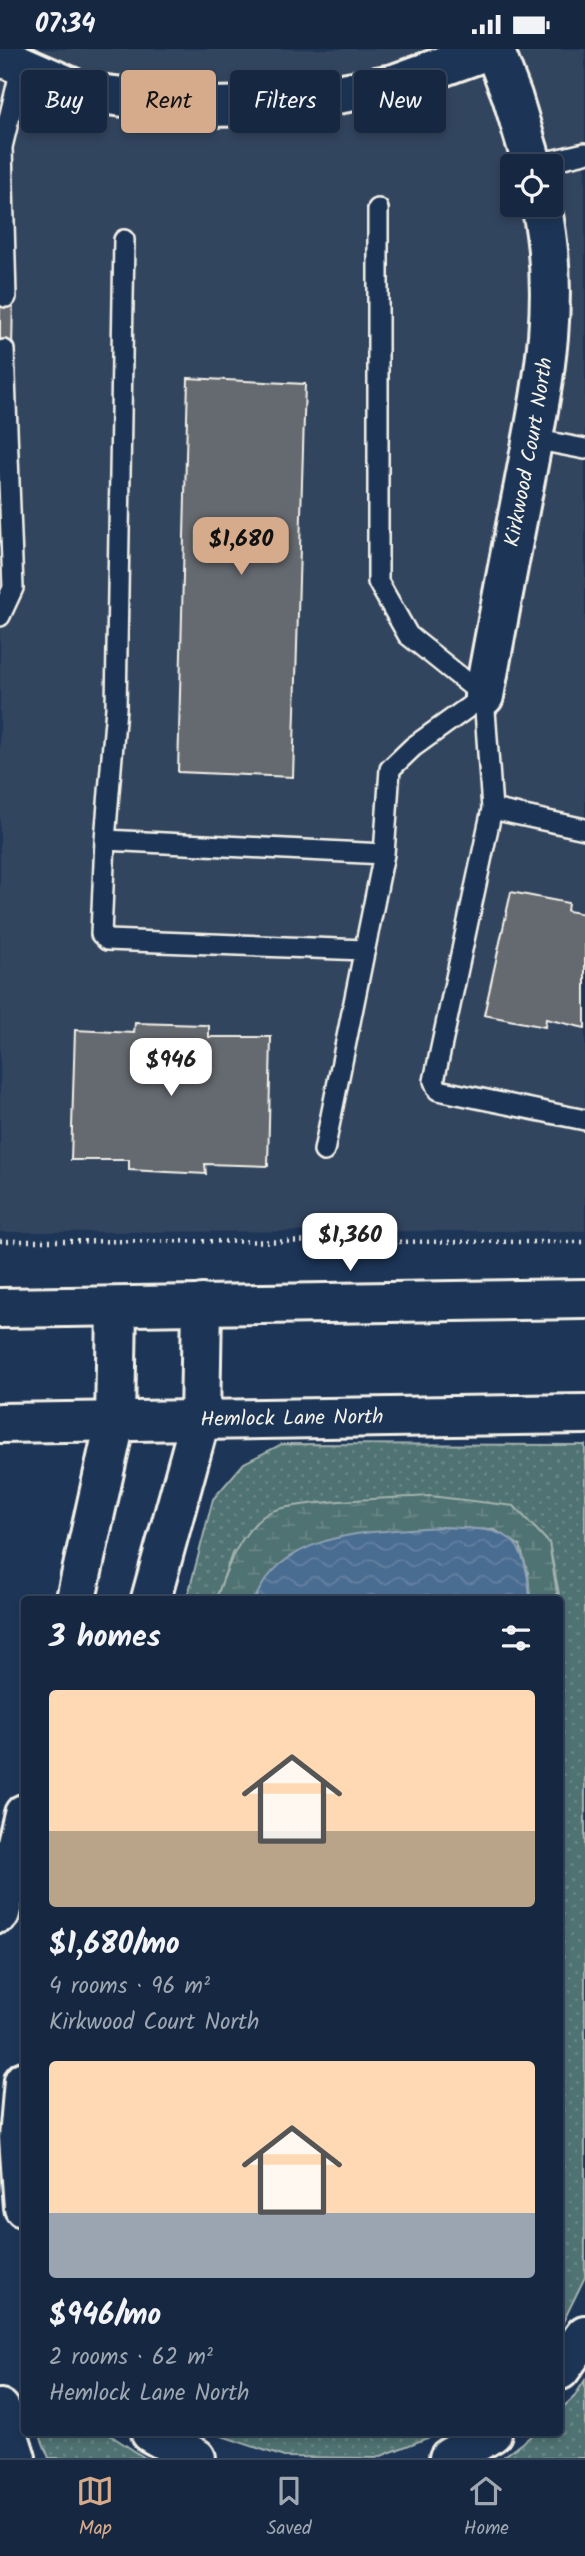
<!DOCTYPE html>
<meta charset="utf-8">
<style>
:root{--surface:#162841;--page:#23344c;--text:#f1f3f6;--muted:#9ea6b1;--line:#35445a;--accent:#d6ab8b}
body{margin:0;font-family:Kalam,sans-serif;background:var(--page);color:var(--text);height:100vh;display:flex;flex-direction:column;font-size:26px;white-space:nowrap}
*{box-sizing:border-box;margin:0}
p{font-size:23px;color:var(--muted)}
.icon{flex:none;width:38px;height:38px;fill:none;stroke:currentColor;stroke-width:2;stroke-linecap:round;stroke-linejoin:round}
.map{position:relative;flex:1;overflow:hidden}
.side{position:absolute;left:21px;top:1547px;width:542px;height:840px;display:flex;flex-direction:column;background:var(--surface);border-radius:7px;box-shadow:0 4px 10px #0003,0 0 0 2px var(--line)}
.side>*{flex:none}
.top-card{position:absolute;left:21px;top:21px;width:544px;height:63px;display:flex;gap:14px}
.fabs{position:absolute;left:500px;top:105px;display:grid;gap:14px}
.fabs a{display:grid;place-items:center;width:63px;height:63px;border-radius:7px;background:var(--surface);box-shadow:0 4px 10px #0003,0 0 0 2px var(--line);font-size:35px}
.price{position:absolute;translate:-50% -60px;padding:0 16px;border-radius:14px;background:#fff;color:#222;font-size:23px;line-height:46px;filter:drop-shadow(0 2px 4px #0008)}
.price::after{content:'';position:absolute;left:50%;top:42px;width:21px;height:16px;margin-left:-10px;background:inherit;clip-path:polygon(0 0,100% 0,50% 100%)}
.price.active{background:var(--accent);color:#111}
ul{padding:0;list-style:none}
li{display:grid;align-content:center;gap:14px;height:371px;padding:0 28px}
li span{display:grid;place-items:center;height:217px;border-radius:7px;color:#555}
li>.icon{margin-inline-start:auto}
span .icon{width:126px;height:126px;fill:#fffc;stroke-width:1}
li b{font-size:30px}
h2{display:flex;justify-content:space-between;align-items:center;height:84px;padding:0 28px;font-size:30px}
.pill{padding:0 24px;border-radius:7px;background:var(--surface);box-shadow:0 4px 10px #0003,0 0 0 2px var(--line);font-size:24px;line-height:63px}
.pill.active{background:var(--accent);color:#111}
.status{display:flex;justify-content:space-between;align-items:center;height:49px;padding:0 35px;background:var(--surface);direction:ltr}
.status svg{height:19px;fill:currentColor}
.tabs{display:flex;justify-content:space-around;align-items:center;height:98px;border-top:2px solid var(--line);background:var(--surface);font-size:19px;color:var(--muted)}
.tabs a{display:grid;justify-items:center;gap:4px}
.tabs .active{color:var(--accent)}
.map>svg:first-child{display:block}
.built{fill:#33455e;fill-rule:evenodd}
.grass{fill:url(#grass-dots);stroke:#a2b2ad;stroke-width:2}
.wetland{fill:url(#wetland-marsh);stroke:#a2b2ad;stroke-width:2}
.water{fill:url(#water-waves);stroke:#8ea1b4;stroke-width:2}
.building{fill:#656a70;stroke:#f4f1e8;stroke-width:2}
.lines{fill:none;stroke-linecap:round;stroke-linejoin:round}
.lane-casing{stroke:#f4f1e8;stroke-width:24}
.street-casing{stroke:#f4f1e8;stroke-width:44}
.secondary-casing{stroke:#f4f1e8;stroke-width:44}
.highway-casing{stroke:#f4f1e8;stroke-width:44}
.path{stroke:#f4f1e8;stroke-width:4.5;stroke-dasharray:2 5;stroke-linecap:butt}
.lane{stroke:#1d3557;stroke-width:19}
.street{stroke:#1d3557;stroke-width:38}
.secondary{stroke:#1d3557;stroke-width:38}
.highway{stroke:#1d3557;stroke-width:38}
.labels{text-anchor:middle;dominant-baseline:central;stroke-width:5;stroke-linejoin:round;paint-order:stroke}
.street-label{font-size:21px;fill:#f4f1e8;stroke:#1d3557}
</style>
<div class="status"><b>07:34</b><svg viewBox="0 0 49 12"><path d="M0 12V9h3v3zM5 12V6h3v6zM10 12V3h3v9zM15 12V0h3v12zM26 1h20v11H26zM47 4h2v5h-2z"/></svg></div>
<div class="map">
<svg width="585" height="2409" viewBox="0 0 585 2409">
<defs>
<pattern id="grass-dots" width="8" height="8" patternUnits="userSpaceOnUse" patternTransform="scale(1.75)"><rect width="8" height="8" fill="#507272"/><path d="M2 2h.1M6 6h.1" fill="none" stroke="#6a8786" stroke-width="1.8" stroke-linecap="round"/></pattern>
<pattern id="wetland-marsh" width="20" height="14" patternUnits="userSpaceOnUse" patternTransform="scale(1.75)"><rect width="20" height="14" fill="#507272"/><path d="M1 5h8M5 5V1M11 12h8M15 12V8" fill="none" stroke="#6a8786"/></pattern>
<pattern id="water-waves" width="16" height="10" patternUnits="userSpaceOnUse" patternTransform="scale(1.75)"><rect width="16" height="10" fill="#4a6c91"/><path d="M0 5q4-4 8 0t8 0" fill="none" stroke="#6581a0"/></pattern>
</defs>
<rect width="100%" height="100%" fill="#1d3557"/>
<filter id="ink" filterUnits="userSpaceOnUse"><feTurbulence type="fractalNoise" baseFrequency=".0143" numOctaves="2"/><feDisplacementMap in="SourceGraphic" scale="14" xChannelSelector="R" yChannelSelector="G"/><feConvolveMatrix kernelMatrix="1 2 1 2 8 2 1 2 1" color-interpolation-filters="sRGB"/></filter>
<g filter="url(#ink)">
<path class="built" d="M 0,0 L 585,0 L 585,1182 L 0,1183 ZM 513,117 L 551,117 L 551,156 L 513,156 Z"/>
<path class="grass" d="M 282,1395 L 585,1396 L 585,2228 L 560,2279 L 560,1550 L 549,1494 L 514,1457 L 233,1502 L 216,1550 L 187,1550 L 213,1450 L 244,1414 Z
M 585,2331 L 585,2409 L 502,2409 L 535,2384 L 560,2384 L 560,2361 L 574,2348 Z
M 39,2384 L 107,2384 L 145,2409 L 49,2409 Z
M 213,2384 L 440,2384 L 376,2409 L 284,2408 Z"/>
<path class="wetland" d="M 430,1447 L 514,1457 L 549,1494 L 558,1550 L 530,1550 L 528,1524 L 520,1497 L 495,1481 L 439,1478 L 256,1546 L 255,1550 L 216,1550 C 227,1519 239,1483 268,1464 C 285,1452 403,1449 430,1447 Z"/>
<path class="water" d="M 439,1478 C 503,1481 525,1477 530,1550 L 255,1550 C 284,1480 375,1483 439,1478 Z"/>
<path class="building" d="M 0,248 L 13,248 L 12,301 L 0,301 Z
M 188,329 L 305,335 L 293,728 L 178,723 Z
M 511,843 L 568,854 L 567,862 L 585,865 L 585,979 L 546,970 L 545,978 L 484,966 Z
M 135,974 L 204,976 L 209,977 L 209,988 L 271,988 L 268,1117 L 205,1115 L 206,1125 L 129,1121 L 129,1111 L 71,1111 L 75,981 L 134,984 Z"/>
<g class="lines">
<defs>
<path id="lane" d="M 533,116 L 585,104
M 378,160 L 378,533 L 408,586 L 484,647 L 492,760 L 434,1032 L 438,1041 L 585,1071
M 6,248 L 2,98 L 22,16
M 533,390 L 585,400
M 0,567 L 13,539 L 4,301
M 492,760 L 585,780
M 105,791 L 116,659 L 124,191
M 365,901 L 107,891 L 101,885 L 105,791 L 384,805
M 324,1102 L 384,805 L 390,720 L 413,698 L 484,647"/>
<g id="street">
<path d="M 494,0 L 512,47 L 533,117"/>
<path d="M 0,7 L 82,43 L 207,58 L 268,57 L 394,35 L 491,0"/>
<path id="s1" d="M 484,647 C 497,576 510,506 524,436 C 542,340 562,254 541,156"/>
</g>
<g id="secondary">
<path d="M 0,1259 L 585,1250"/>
<path id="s2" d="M 0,1374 L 585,1365"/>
</g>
<path id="highway" d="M 76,1550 L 115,1373 L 117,1258
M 151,1550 L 200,1371 L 202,1255
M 0,1864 L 24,1765
M 24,2032 L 19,2089 L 24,2159
M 560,2321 L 585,2286
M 0,2360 L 16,2409
M 151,2384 L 196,2409
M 449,2409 L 492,2384"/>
</defs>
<use href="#lane" class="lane-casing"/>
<use href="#street" class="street-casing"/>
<use href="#secondary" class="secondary-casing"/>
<use href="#highway" class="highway-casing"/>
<path class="path" d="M 0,1192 L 585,1193"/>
<use href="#lane" class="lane"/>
<use href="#street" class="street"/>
<use href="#secondary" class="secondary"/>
<use href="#highway" class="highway"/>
</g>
</g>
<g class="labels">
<g class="street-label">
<text stroke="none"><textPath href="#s1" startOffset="248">Kirkwood Court North</textPath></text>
<text stroke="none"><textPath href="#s2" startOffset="292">Hemlock Lane North</textPath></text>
</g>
</g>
</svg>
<div class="fabs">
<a><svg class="icon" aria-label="locate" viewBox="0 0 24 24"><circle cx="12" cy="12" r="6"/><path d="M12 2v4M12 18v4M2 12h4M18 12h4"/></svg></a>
</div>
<b class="price active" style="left:241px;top:528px">$1,680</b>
<b class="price" style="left:171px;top:1049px">$946</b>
<b class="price" style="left:350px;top:1224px">$1,360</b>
<div class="top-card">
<a class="pill">Buy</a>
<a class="pill active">Rent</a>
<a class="pill">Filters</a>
<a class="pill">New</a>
</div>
<section class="side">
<h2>3 homes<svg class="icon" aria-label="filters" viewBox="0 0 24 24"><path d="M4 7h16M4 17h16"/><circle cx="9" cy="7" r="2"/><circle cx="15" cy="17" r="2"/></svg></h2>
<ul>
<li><span style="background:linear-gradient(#ffd9b3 65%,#b9a48a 0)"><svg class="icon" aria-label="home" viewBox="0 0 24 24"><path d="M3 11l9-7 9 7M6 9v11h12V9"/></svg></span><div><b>$1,680/mo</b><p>4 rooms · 96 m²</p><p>Kirkwood Court North</p></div></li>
<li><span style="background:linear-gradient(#ffd9b3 70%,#9aa5b1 0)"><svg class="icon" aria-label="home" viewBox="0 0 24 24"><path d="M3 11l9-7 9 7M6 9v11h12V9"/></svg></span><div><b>$946/mo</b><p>2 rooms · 62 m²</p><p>Hemlock Lane North</p></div></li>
</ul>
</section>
</div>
<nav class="tabs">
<a class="active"><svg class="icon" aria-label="map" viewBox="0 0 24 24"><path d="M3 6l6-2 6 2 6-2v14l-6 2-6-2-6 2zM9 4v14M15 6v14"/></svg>Map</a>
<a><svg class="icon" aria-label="saved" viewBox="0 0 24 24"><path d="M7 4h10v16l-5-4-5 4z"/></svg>Saved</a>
<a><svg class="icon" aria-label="home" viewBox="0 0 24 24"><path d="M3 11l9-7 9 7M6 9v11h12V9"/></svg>Home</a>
</nav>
